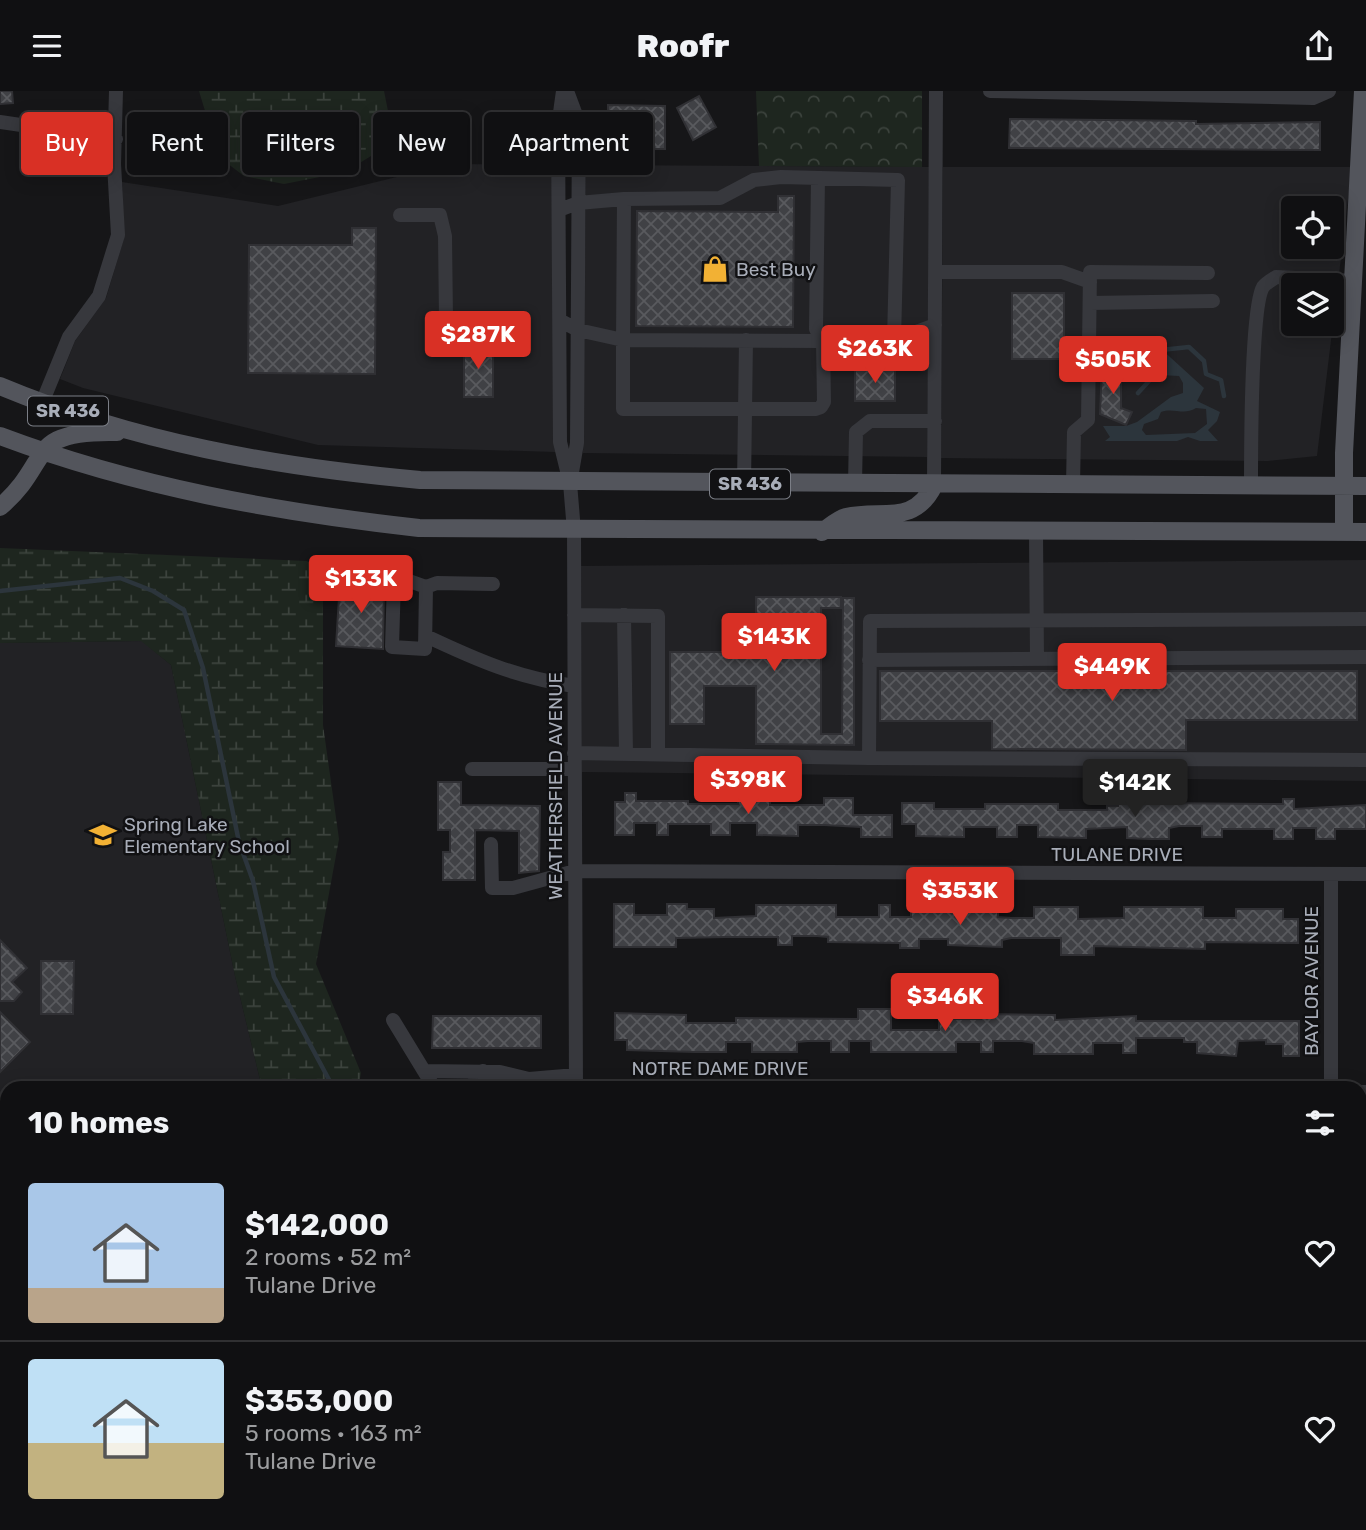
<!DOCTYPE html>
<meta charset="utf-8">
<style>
:root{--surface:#101012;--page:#1e1e20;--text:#f1f3f6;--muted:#9c9d9f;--line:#303032;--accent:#d93025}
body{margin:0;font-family:Rubik,sans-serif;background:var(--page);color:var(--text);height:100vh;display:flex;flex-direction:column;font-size:26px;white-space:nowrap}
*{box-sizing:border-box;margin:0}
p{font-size:23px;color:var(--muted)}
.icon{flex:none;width:38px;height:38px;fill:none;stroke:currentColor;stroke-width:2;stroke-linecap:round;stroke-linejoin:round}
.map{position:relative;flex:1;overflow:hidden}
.details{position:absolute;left:0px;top:990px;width:1367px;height:450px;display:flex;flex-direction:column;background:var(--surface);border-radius:21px 21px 0 0;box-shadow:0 4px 18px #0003,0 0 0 2px var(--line)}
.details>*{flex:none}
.banner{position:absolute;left:21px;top:21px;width:700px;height:63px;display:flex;gap:14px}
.controls{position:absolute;left:1281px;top:105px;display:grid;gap:14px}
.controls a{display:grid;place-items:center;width:63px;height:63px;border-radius:7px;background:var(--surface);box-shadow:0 4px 18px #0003,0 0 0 2px var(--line);font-size:35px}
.price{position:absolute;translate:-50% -60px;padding:0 16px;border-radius:7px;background:var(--accent);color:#fff;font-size:23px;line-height:46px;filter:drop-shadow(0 2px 4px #0008)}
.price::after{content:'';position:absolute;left:50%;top:42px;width:21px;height:16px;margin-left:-10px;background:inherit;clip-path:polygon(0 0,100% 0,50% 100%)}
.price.current{background:#222;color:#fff}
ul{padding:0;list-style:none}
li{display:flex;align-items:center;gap:21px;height:175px;padding:0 28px}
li+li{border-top:2px solid var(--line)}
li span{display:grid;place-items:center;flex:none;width:196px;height:140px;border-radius:7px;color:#555}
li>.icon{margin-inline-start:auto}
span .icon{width:84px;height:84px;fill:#fffc;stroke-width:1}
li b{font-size:30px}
h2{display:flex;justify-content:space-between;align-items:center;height:84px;padding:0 28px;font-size:30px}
.tag{padding:0 24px;border-radius:7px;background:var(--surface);box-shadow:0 4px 18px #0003,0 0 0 2px var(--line);font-size:24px;line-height:63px}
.tag.current{background:var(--accent);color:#fff}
header{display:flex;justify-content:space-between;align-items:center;height:91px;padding:0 28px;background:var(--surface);font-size:32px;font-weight:800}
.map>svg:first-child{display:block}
.built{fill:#222225;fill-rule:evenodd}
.forest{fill:url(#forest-crowns)}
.wetland{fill:url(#wetland-marsh)}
.water{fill:#2c353c;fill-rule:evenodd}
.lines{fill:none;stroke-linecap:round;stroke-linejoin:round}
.stream{stroke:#2c353c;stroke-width:4.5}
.building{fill:url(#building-cross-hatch);stroke:#303034;stroke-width:2}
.minor{stroke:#37383d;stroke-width:14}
.major{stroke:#53555c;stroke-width:18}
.labels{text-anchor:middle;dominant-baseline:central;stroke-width:5;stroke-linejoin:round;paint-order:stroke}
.shield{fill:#111113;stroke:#7b7e86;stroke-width:2}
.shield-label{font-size:18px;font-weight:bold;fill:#a8adb8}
.poi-label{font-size:19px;fill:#a8adb8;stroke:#111113;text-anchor:start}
.street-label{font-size:19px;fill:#a8adb8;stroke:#111113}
</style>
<header><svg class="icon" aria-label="menu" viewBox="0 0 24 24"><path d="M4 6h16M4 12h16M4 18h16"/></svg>Roofr<svg class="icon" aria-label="share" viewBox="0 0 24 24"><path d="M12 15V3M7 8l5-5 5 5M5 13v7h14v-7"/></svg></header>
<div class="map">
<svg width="1366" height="1439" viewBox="0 0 1366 1439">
<defs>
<pattern id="forest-crowns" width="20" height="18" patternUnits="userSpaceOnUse" patternTransform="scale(1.75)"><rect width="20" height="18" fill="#1e261f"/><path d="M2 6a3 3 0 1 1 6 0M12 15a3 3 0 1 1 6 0" fill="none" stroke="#3c433d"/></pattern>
<pattern id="wetland-marsh" width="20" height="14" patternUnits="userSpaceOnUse" patternTransform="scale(1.75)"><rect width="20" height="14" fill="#1e261f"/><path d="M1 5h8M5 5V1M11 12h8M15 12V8" fill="none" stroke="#3c433d"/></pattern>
<pattern id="building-cross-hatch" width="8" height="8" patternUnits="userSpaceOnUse" patternTransform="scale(1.75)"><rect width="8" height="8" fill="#404145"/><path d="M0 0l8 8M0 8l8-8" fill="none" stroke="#595a5e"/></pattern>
</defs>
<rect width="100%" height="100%" fill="#161618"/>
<path class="built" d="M 450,73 L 552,74 L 555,361 L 318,354 L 83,297 L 60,288 L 75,250 L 106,207 L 124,147 L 122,91 L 278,115 Z
M 586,74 L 929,76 L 927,366 L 583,362 Z
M 943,76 L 1352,76 L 1317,365 L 1268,370 L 941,367 ZM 1293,117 L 1332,117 L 1332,156 L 1293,156 ZM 1293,194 L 1332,194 L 1332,233 L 1293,233 Z
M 1366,469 L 1366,690 L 582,681 L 581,475 Z
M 142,550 L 171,574 L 235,885 L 262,997 L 7,998 L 7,1043 L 0,1043 L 0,552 Z"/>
<path class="forest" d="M 756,0 L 922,0 L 922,76 L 759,75 Z"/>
<path class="wetland" d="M 199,0 L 384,0 L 390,30 L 384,57 L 345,81 L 284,93 L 244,85 L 219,66 Z
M 0,457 L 307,470 L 323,484 L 323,634 L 339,748 L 316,873 L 361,982 L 358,997 L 262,997 L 235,885 L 171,574 L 141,550 L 0,552 Z
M 594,1433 L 681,1433 L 685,1439 L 602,1439 Z"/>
<path class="water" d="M 1159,256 L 1204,297 L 1197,310 L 1220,321 L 1217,330 L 1208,339 L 1218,350 L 1200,350 L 1188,346 L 1177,350 L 1105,350 L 1110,346 L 1103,335 L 1126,335 L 1137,331 L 1171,306 L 1183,302 L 1183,292 L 1179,285 L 1159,284 L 1167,280 L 1154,260 ZM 1196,317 L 1206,318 L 1207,333 L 1195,342 L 1146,344 L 1142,339 L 1144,333 L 1158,328 L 1161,321 C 1174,316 1183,325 1196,317 Z"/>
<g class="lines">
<path class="stream" d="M 1153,249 L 1160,253 L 1161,259 L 1189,256 L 1204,270 L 1206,283 L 1221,289 L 1224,305
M 1114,251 L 1124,250
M 1131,252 L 1149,250
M 1138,302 L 1149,290 L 1143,276 L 1146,267 L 1154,260
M 0,500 L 120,487 L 153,500 L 184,519 L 203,577 L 239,751 L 253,790 L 274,886 L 334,998
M 666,1433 L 671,1439"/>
</g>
<path class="building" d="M 0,0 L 12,0 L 13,12 L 0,13 Z
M 699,5 L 716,36 L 693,49 L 677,17 Z
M 608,14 L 665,15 L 665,58 L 638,58 L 638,52 L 608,52 Z
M 1010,28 L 1196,30 L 1196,33 L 1320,31 L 1320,59 L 1009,57 Z
M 778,105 L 794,105 L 793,236 L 636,235 L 637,120 L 778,121 Z
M 352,137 L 376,137 L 375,283 L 248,282 L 249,154 L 352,154 Z
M 1012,202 L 1064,202 L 1064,268 L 1012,268 Z
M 464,253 L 493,253 L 493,306 L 464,306 Z
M 1102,276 L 1121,276 L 1121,317 L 1132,321 L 1126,334 L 1100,323 Z
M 855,278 L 895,278 L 895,310 L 855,310 Z
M 340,490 L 384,492 L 383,558 L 336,555 Z
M 756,506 L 841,506 L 841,517 L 821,517 L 821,643 L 842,643 L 843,507 L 854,507 L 854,654 L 756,653 L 756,595 L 704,595 L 704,633 L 670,633 L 670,561 L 756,561 Z
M 880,580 L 1357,580 L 1357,629 L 1186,629 L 1186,659 L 992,658 L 992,630 L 880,630 Z
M 438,691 L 461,691 L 461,714 L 540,715 L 539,780 L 519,782 L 519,740 L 475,739 L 475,789 L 443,789 L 443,761 L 450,761 L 450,739 L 438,739 Z
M 625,702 L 636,702 L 636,710 L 688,710 L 688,713 L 738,713 L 738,710 L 749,710 L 749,705 L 770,705 L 770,714 L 824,714 L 824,707 L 853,707 L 853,724 L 892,724 L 892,746 L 861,746 L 861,736 L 824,734 L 798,734 L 798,745 L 757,744 L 757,732 L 730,732 L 730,744 L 711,744 L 711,733 L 668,733 L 668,744 L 657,744 L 657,732 L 634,732 L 634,744 L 615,744 L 615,711 L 625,711 Z
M 1118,704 L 1138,704 L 1138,712 L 1283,713 L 1283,708 L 1294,708 L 1294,718 L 1366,714 L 1366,738 L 1335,738 L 1335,748 L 1316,748 L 1316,737 L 1293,737 L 1293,748 L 1274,748 L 1274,738 L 1222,738 L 1222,746 L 1202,746 L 1202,735 L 1179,735 L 1169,737 L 1169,748 L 1149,748 L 1127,747 L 1127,736 L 1086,738 L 1086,747 L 1038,746 L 1038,734 L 1017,734 L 1017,746 L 997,746 L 997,736 L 964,736 L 964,746 L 916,745 L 916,733 L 902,733 L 902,712 L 934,712 L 934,718 L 985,718 L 985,713 L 1058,713 L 1058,719 L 1107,719 L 1107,715 L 1118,715 Z
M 614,813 L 634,813 L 634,824 L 667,824 L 667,813 L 687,813 L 687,818 L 714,818 L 714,827 L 756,825 L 756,814 L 836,814 L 836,826 L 879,826 L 879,814 L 890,814 L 890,826 L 911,826 L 911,815 L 998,815 L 998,826 L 1011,827 L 1034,827 L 1034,816 L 1078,816 L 1078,828 L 1124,827 L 1124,816 L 1203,816 L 1203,827 L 1236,827 L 1236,818 L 1283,818 L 1283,828 L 1298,828 L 1298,852 L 1205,851 L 1205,858 L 1094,855 L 1094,864 L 1061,864 L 1061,847 L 1011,847 L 1002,849 L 1002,856 L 948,854 L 948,848 L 919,848 L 919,857 L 900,857 L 900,852 L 828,851 L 828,846 L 817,845 L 792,845 L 792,854 L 778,854 L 778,846 L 726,846 L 676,847 L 676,856 L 614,856 Z
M 0,849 L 27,877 L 12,891 L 22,901 L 14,910 L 0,910 Z
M 41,870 L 74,870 L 73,923 L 41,923 Z
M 858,918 L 891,918 L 891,939 L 939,939 L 939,928 L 981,928 L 981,923 L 1055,924 L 1055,929 L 1136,925 L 1136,930 L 1299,930 L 1299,965 L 1283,965 L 1283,953 L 1266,953 L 1266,949 L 1238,950 L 1236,965 L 1197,962 L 1197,951 L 1184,951 L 1184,947 L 1136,947 L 1136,962 L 1123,962 L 1123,952 L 1093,952 L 1093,963 L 1034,963 L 1034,952 L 1022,950 L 993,950 L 993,961 L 981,961 L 981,951 L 956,951 L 956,961 L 871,961 L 871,950 L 849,950 L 849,961 L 831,961 L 831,950 L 808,950 L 797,951 L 797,961 L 752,961 L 752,951 L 726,951 L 726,961 L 695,961 L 627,959 L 627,949 L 615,949 L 615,922 L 686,924 L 686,932 L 736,932 L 736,927 L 858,928 Z
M 0,921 L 30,951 L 0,981 Z
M 433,925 L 541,925 L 541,957 L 432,957 Z"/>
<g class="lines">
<path class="minor" d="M 563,0 L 558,36 L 560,351 L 570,392 L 574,440 L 576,998
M 567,0 L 579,32 L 577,352 L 571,387
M 990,0 L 1313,7 L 1329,0
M 0,31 L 116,48
M 818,87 L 816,238 L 823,250 L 894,249
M 624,108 L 720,107 L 754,89 L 781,86 L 898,89 L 894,249 L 935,234
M 559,119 L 578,112 L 624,108 L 623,249 L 823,250 L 824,311 L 821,316 L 815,318 L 623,318 L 623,249 L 578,239 L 561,230
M 400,124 L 440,124 L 445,145 L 446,228
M 935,181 L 1062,181 L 1090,191
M 1090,212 L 1213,210
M 42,312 L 69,246 L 99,205 L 118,144 L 114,73 L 116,0
M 744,393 L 746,249
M 855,393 L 856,341 L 870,330 L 935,330
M 934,394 L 936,0
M 1073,394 L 1074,341 L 1088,329 L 1090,181 L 1208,182
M 1251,394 C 1251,363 1251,216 1263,196 C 1266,192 1273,188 1276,186 L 1353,190
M 1036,441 L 1037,568
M 426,496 L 425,558 L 392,556 L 394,488 L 401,487 L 426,496 L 437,492 L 493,493
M 574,524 L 658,525 L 658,663
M 624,524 L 626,663
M 1366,528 L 870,530 L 869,667 L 1366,669
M 426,545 C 479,570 516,586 574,595
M 869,569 L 1366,566
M 574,662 L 869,667
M 472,678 L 574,678
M 491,753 L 492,797 L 513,797 L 575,780 L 1366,783
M 1331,783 L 1331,998
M 393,929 L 435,998
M 424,980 L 500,981 L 529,988 L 576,984
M 576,995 L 863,998
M 469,998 L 483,980
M 1360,1001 L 1366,1001
M 0,1064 L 7,1064
M 1360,1181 L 1366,1181
M 0,1237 L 7,1237
M 0,1408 L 7,1408
M 434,1439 L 434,1433
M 1035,1439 L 1035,1433
M 1217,1439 L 1217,1433"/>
<path class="major" d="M 0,295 C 134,351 275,376 420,389 L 1366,395
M 0,345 C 135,396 276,421 419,437 L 1366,441
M 0,416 C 54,370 23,339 117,341
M 822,441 C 829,436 838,428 846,426 C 882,418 914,435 934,394
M 1344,441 L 1344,362 L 1363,0"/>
</g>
<defs>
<symbol id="shop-bare" viewBox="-9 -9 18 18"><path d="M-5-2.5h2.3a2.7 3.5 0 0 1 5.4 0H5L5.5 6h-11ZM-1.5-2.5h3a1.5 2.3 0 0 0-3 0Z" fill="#f2b134" stroke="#111113" stroke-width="2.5" paint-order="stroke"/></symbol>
<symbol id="school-bare" viewBox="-9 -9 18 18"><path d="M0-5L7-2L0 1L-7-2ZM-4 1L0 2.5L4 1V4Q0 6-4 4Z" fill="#f2b134" stroke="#111113" stroke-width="2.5" paint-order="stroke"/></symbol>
</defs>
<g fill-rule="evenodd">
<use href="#shop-bare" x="696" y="159" width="38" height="38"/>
<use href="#school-bare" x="84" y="725" width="38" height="38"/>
</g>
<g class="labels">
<g class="shield">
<rect x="28" y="305.5" width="80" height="29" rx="5"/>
<rect x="710" y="378.5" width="80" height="29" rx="5"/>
</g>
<g class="shield-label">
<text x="68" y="320">SR 436</text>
<text x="750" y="393">SR 436</text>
</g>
<g class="poi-label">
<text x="736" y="178">Best Buy</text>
<text x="124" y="733">Spring Lake<tspan x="124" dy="22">Elementary School</tspan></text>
</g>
<g class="street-label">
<text transform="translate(555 695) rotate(-90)">WEATHERSFIELD AVENUE</text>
<text x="1117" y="763">TULANE DRIVE</text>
<text transform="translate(1311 890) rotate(-90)">BAYLOR AVENUE</text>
<text x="720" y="977">NOTRE DAME DRIVE</text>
</g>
</g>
</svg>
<div class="controls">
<a><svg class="icon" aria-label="locate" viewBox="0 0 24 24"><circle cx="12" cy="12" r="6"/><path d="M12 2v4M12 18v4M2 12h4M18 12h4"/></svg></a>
<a><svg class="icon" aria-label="layers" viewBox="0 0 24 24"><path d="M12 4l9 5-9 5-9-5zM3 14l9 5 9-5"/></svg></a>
</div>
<b class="price" style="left:478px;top:280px">$287K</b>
<b class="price" style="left:875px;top:294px">$263K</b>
<b class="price" style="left:1113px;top:305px">$505K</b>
<b class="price" style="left:361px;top:524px">$133K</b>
<b class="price" style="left:774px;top:582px">$143K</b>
<b class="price" style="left:1112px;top:612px">$449K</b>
<b class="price" style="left:748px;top:725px">$398K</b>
<b class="price current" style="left:1135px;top:728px">$142K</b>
<b class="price" style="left:960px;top:836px">$353K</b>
<b class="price" style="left:945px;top:942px">$346K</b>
<div class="banner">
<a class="tag current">Buy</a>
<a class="tag">Rent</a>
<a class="tag">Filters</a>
<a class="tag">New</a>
<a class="tag">Apartment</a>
</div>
<section class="details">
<h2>10 homes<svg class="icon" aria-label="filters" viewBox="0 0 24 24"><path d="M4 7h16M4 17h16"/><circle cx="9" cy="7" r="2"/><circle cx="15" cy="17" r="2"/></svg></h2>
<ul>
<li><span style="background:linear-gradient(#a9c7e8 75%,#b9a48a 0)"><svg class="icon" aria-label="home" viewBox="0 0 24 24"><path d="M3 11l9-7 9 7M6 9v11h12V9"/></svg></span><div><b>$142,000</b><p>2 rooms · 52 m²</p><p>Tulane Drive</p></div><svg class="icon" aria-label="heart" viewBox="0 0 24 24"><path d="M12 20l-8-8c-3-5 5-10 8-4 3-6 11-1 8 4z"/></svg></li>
<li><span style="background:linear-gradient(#bfe0f5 60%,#c2b280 0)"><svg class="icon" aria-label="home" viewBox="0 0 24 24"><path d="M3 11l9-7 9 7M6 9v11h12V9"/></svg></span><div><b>$353,000</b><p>5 rooms · 163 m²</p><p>Tulane Drive</p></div><svg class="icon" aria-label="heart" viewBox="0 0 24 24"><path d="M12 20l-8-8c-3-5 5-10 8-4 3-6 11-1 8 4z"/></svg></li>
</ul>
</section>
</div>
